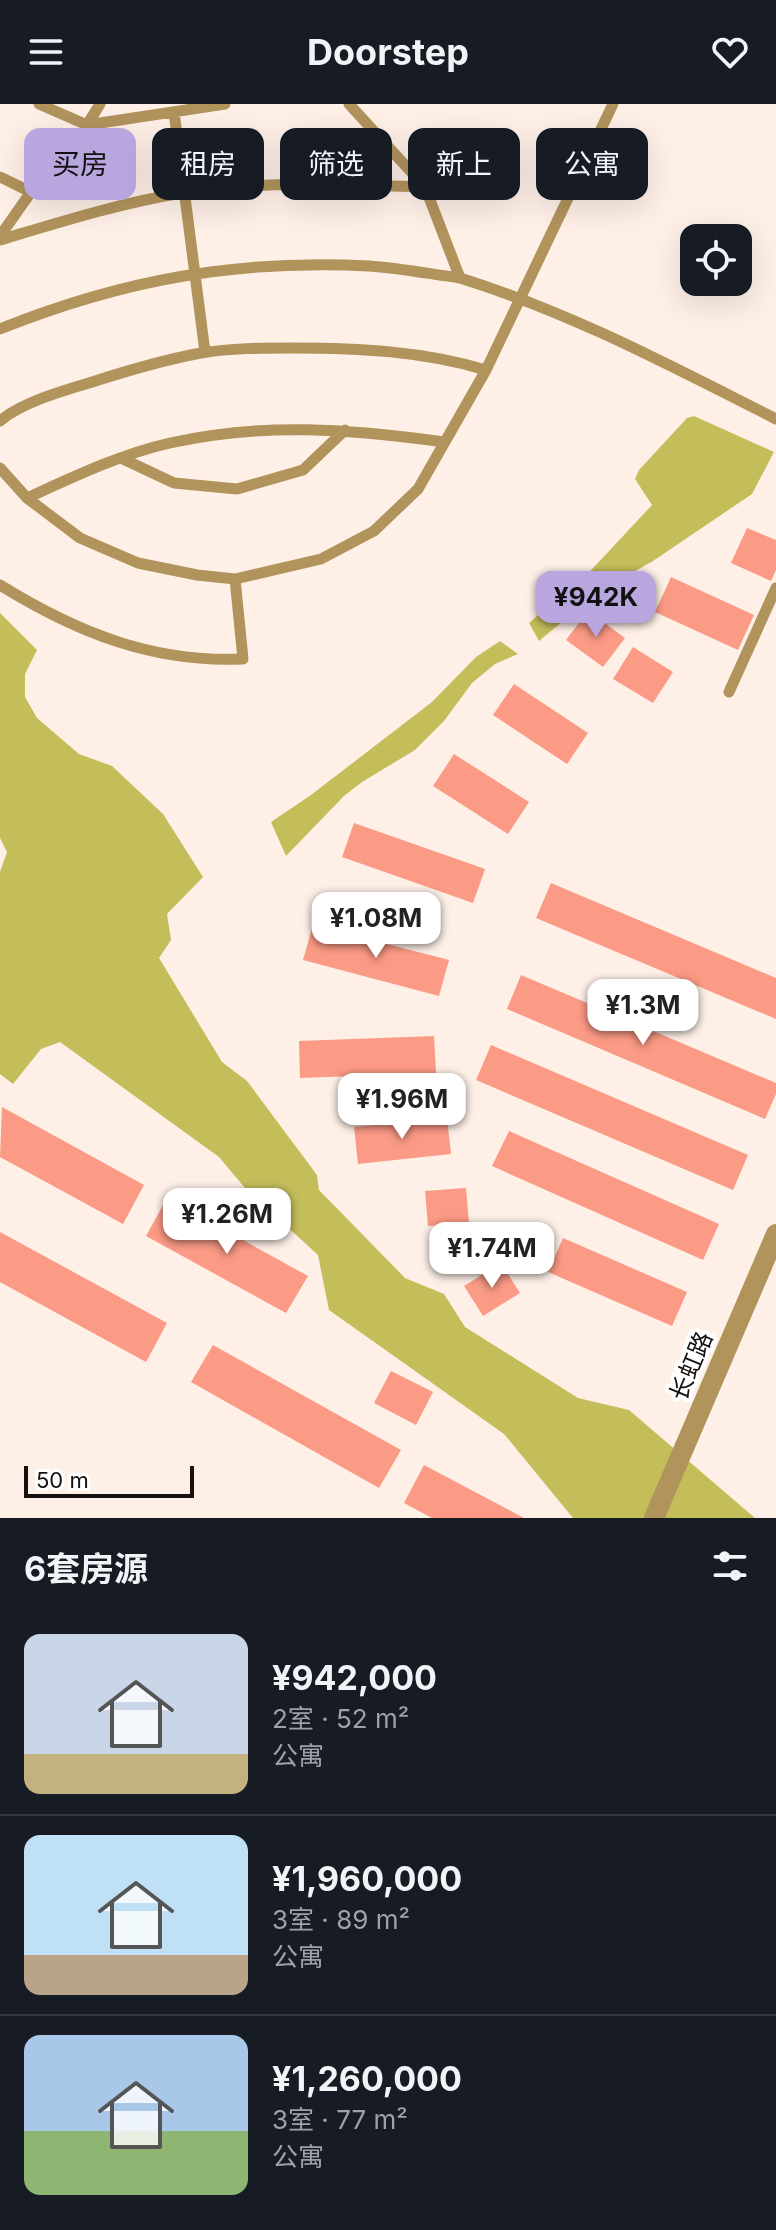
<!DOCTYPE html>
<html lang="zh">
<meta charset="utf-8">
<style>
:root{--surface:#171b24;--page:#20242c;--text:#f1f3f6;--muted:#9ea1a6;--line:#363941;--accent:#b9a6df}
body{margin:0;font-family:Inter,"Noto Sans SC",sans-serif;background:var(--page);color:var(--text);height:100vh;display:flex;flex-direction:column;font-size:30px;white-space:nowrap}
*{box-sizing:border-box;margin:0}
p{font-size:26px;color:var(--muted)}
.icon{flex:none;width:44px;height:44px;fill:none;stroke:currentColor;stroke-width:2;stroke-linecap:round;stroke-linejoin:round}
.map{position:relative;height:1414px;overflow:hidden}
.side{display:flex;flex-direction:column;background:var(--surface);flex:1}
.side>*{flex:none}
.guide{position:absolute;left:24px;top:24px;width:728px;height:72px;display:flex;gap:16px}
.controls{position:absolute;left:680px;top:120px;display:grid;gap:16px}
.controls a{display:grid;place-items:center;width:72px;height:72px;border-radius:16px;background:var(--surface);box-shadow:0 8px 32px #0002;font-size:40px}
.scale{position:absolute;left:24px;bottom:20px;width:170px;box-sizing:border-box;padding-left:8px;border:4px solid #15110e;border-top:0;font-size:22px;line-height:28px;white-space:nowrap;color:#15110e;-webkit-text-stroke:6px #fff;paint-order:stroke}
.price{position:absolute;translate:-50% -68px;padding:0 18px;border-radius:16px;background:#fff;color:#222;font-size:26px;line-height:52px;filter:drop-shadow(0 2px 4px #0008)}
.price::after{content:'';position:absolute;left:50%;top:48px;width:24px;height:18px;margin-left:-12px;background:inherit;clip-path:polygon(0 0,100% 0,50% 100%)}
.price.current{background:var(--accent);color:#111}
ul{padding:0;list-style:none}
li{display:flex;align-items:center;gap:24px;height:200px;padding:0 24px}
li+li{border-top:2px solid var(--line)}
li span{display:grid;place-items:center;flex:none;width:224px;height:160px;border-radius:16px;color:#555}
li>.icon{margin-inline-start:auto}
span .icon{width:96px;height:96px;fill:#fffc;stroke-width:1}
li b{font-size:34px}
h2{display:flex;justify-content:space-between;align-items:center;height:96px;padding:0 24px;font-size:34px}
.pill{padding:0 28px;border-radius:16px;background:var(--surface);box-shadow:0 8px 32px #0002;font-size:28px;line-height:72px}
.pill.current{background:var(--accent);color:#111}
header{display:flex;justify-content:space-between;align-items:center;height:104px;padding:0 24px;background:var(--surface);font-size:36px;font-weight:700}
.map>svg:first-child{display:block}
.water{fill:#c3bd5a}
.building{fill:#fb9a85}
.lines{fill:none;stroke-linecap:round;stroke-linejoin:round}
.service{stroke:#b1935c;stroke-width:11}
.tertiary{stroke:#b1935c;stroke-width:20}
.labels{text-anchor:middle;dominant-baseline:central;stroke-width:8;stroke-linejoin:round;paint-order:stroke}
.street-label{font-size:24px;fill:#15110e;stroke:#fff}
</style>
<header><svg class="icon" aria-label="menu" viewBox="0 0 24 24"><path d="M4 6h16M4 12h16M4 18h16"/></svg>Doorstep<svg class="icon" aria-label="heart" viewBox="0 0 24 24"><path d="M12 20l-8-8c-3-5 5-10 8-4 3-6 11-1 8 4z"/></svg></header>
<div class="map">
<svg width="776" height="1414" viewBox="0 0 776 1414">
<rect width="100%" height="100%" fill="#fef0e7"/>
<path class="water" d="M 694,312 L 774,348 L 752,390 L 653,457 L 598,488 L 539,537 L 529,519 L 546,504 L 553,507 L 652,401 L 635,375 L 639,366 L 687,314 Z
M 0,509 L 37,546 L 25,570 L 25,593 L 37,614 L 79,650 L 112,662 L 163,710 L 203,773 L 167,810 L 171,836 L 159,854 L 222,958 L 247,977 L 317,1071 L 319,1086 L 405,1174 L 444,1190 L 465,1223 L 578,1294 L 629,1306 L 755,1414 L 573,1414 L 504,1330 L 329,1206 L 318,1151 L 245,1084 L 219,1053 L 60,938 L 41,945 L 13,980 L 0,970 L 0,768 L 7,748 L 0,734 Z
M 500,537 L 518,550 L 495,560 L 472,579 L 444,617 L 415,646 L 362,678 L 344,692 L 286,752 L 271,718 L 311,691 L 432,598 L 476,553 Z"/>
<path class="building" d="M 747,424 L 776,436 L 776,466 L 771,477 L 731,459 Z
M 671,473 L 754,511 L 738,546 L 655,508 Z
M 588,507 L 625,534 L 603,563 L 566,536 Z
M 633,543 L 673,568 L 653,599 L 613,575 Z
M 514,580 L 588,629 L 567,660 L 493,611 Z
M 454,650 L 529,698 L 508,730 L 433,682 Z
M 354,719 L 485,765 L 473,799 L 342,753 Z
M 551,779 L 776,874 L 776,915 L 536,814 Z
M 313,821 L 449,856 L 439,892 L 303,856 Z
M 521,871 L 776,979 L 776,990 L 765,1015 L 507,905 Z
M 434,932 L 436,969 L 300,974 L 299,937 Z
M 491,941 L 748,1051 L 733,1086 L 476,976 Z
M 2,1003 L 144,1081 L 123,1120 L 0,1053 Z
M 447,1014 L 451,1050 L 358,1060 L 354,1023 Z
M 509,1027 L 719,1120 L 703,1156 L 492,1062 Z
M 466,1084 L 469,1119 L 428,1122 L 425,1087 Z
M 167,1094 L 308,1172 L 286,1209 L 146,1132 Z
M 0,1128 L 167,1219 L 146,1258 L 0,1178 Z
M 563,1134 L 687,1188 L 672,1222 L 548,1168 Z
M 501,1159 L 520,1189 L 483,1212 L 464,1182 Z
M 213,1241 L 401,1346 L 379,1384 L 191,1278 Z
M 391,1267 L 433,1288 L 416,1321 L 374,1299 Z
M 424,1361 L 524,1414 L 432,1414 L 404,1399 Z"/>
<g class="lines">
<path class="service" d="M 39,0 L 87,21 L 225,0
M 349,0 L 425,83 L 460,174 C 570,208 673,263 776,315
M 174,8 L 205,248
M 0,73 L 31,88
M 0,132 L 31,88 L 87,21 L 100,0
M 0,136 C 60,118 120,99 182,89 C 262,76 345,81 425,83
M 0,225 C 122,176 237,155 369,162 C 399,164 430,170 460,174
M 0,317 C 21,299 62,287 89,279 C 126,267 163,256 201,249 C 231,244 263,244 293,244 C 358,244 423,247 486,266
M 123,355 L 174,379 L 237,385 L 303,366 L 345,326
M 0,364 L 27,394 L 80,434 L 138,459 L 197,471 L 235,475 L 321,455 L 374,427 L 418,385 L 486,266 L 613,0
M 27,394 C 73,373 121,350 170,339 C 264,318 350,325 444,338
M 0,481 C 76,528 152,559 243,555 L 235,475
M 729,588 L 776,484"/>
<path class="tertiary" d="M 654,1414 L 776,1130"/>
</g>
<g class="labels">
<g class="street-label">
<text transform="translate(691 1262) rotate(-67)">长虹路</text>
</g>
</g>
</svg>
<div class="controls">
<a><svg class="icon" aria-label="locate" viewBox="0 0 24 24"><circle cx="12" cy="12" r="6"/><path d="M12 2v4M12 18v4M2 12h4M18 12h4"/></svg></a>
</div>
<div class="scale">50 m</div>
<b class="price current" style="left:596px;top:535px">¥942K</b>
<b class="price" style="left:376px;top:856px">¥1.08M</b>
<b class="price" style="left:643px;top:943px">¥1.3M</b>
<b class="price" style="left:402px;top:1037px">¥1.96M</b>
<b class="price" style="left:227px;top:1152px">¥1.26M</b>
<b class="price" style="left:492px;top:1186px">¥1.74M</b>
<div class="guide">
<a class="pill current">买房</a>
<a class="pill">租房</a>
<a class="pill">筛选</a>
<a class="pill">新上</a>
<a class="pill">公寓</a>
</div>
</div>
<section class="side">
<h2>6套房源<svg class="icon" aria-label="filters" viewBox="0 0 24 24"><path d="M4 7h16M4 17h16"/><circle cx="9" cy="7" r="2"/><circle cx="15" cy="17" r="2"/></svg></h2>
<ul>
<li><span style="background:linear-gradient(#c9d6e8 75%,#c2b280 0)"><svg class="icon" aria-label="home" viewBox="0 0 24 24"><path d="M3 11l9-7 9 7M6 9v11h12V9"/></svg></span><div><b>¥942,000</b><p>2室 · 52 m²</p><p>公寓</p></div></li>
<li><span style="background:linear-gradient(#bfe0f5 75%,#b9a48a 0)"><svg class="icon" aria-label="home" viewBox="0 0 24 24"><path d="M3 11l9-7 9 7M6 9v11h12V9"/></svg></span><div><b>¥1,960,000</b><p>3室 · 89 m²</p><p>公寓</p></div></li>
<li><span style="background:linear-gradient(#a9c7e8 60%,#8fb573 0)"><svg class="icon" aria-label="home" viewBox="0 0 24 24"><path d="M3 11l9-7 9 7M6 9v11h12V9"/></svg></span><div><b>¥1,260,000</b><p>3室 · 77 m²</p><p>公寓</p></div></li>
</ul>
</section>
